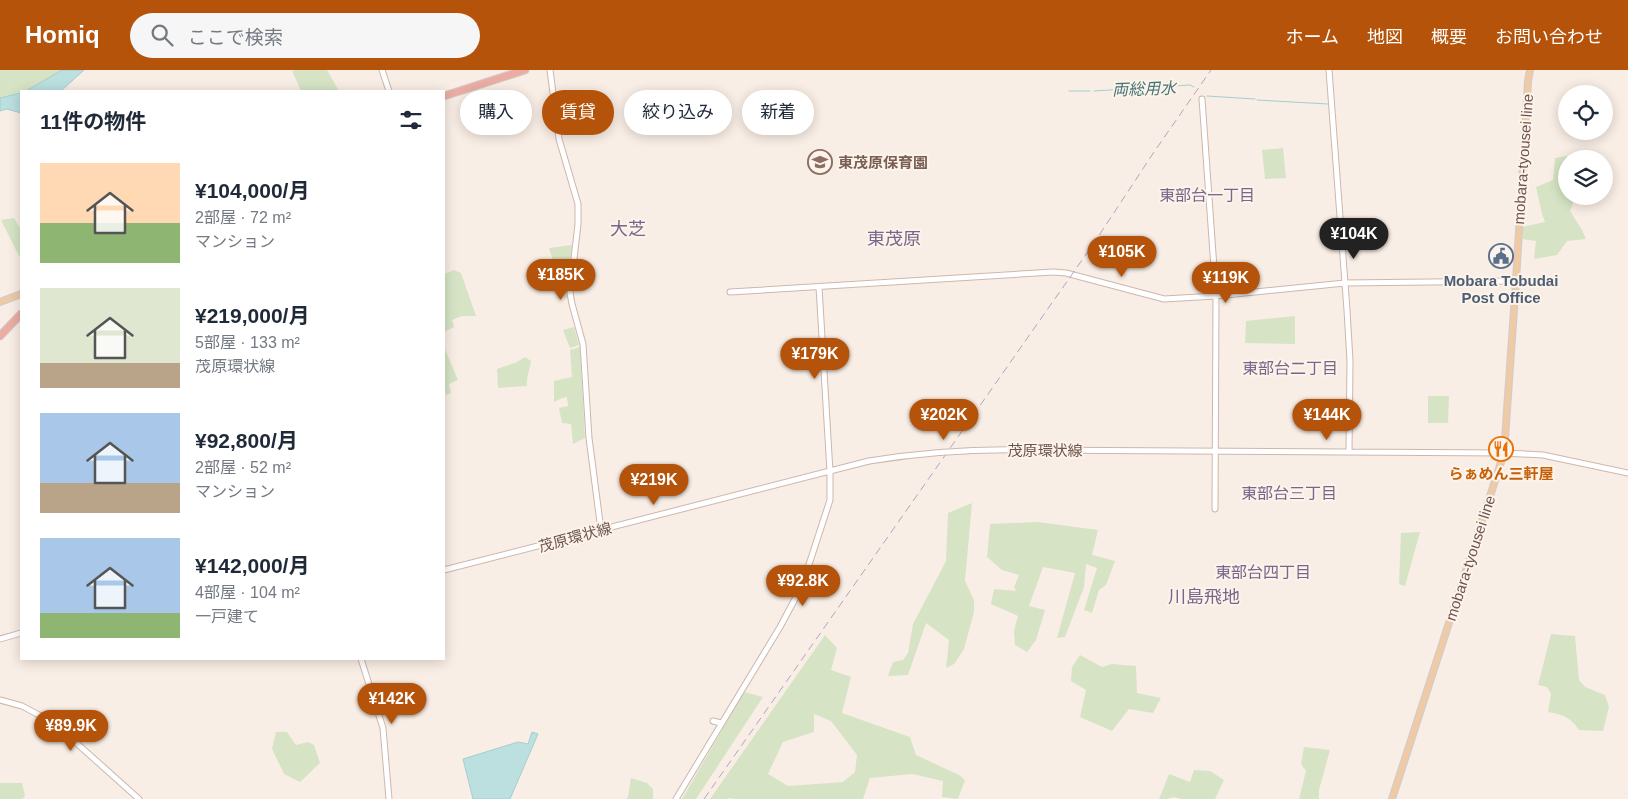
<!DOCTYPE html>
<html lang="ja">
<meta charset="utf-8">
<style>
:root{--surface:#fff;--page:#f6f6f7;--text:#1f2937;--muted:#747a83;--accent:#b45309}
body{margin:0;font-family:Arial,"Noto Sans JP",sans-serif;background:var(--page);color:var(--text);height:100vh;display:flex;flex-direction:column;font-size:19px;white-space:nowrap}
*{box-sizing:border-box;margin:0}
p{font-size:16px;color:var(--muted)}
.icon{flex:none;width:28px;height:28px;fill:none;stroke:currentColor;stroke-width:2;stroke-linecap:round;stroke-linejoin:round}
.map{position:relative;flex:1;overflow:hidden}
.panel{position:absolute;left:20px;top:20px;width:425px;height:570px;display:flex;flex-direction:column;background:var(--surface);border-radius:0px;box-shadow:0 2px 12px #0003}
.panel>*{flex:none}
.top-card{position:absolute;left:460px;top:20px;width:475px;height:45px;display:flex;gap:10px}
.controls{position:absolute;left:1558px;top:15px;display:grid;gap:10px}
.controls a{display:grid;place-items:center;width:55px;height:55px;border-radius:50%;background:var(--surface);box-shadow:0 2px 12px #0003;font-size:25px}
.price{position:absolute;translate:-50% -42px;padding:0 11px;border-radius:18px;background:var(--accent);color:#fff;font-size:16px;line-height:32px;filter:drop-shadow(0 1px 2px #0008)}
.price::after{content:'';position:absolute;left:50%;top:30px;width:15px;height:11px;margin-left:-8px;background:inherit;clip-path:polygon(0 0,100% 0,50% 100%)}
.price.on{background:#222;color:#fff}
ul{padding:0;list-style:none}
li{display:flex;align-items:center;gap:15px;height:125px;padding:0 20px}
li span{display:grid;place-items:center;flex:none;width:140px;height:100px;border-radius:0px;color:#555}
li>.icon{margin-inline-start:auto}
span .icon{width:60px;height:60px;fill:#fffc;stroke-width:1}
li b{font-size:21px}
h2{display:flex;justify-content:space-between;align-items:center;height:60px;padding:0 20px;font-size:21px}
.tag{padding:0 18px;border-radius:22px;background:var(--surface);box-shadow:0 2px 12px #0003;font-size:18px;line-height:45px}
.tag.on{background:var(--accent);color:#fff}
header{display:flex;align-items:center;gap:30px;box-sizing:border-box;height:70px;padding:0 25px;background:var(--accent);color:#fff}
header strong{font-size:24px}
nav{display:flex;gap:28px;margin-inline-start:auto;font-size:18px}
.search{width:350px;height:45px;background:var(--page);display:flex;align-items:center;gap:12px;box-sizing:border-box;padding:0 18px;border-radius:28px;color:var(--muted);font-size:19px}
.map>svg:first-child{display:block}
.green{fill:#d6e4c5;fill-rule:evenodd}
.water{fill:#bcdfdf;stroke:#a4ced0}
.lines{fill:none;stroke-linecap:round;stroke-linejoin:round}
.stream{stroke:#a4ced0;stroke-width:1}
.secondary-casing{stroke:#cdb7ad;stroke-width:7}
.primary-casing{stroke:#d4ccca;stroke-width:8}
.highway-casing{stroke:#d4ccca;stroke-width:9}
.secondary{stroke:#fff;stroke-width:5}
.primary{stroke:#efcaa5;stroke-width:5.5}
.highway{stroke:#ebada3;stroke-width:7}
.rail{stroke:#b0a5c0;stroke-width:1;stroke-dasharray:8 5;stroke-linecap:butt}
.secondary-bridge-casing{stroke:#cdb7ad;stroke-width:7;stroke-linecap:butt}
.secondary-bridge{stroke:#fff;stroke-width:5}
.labels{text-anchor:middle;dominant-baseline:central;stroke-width:4;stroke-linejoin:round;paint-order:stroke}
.street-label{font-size:15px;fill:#6e554e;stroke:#fcf3ea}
.education-label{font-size:15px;font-weight:bold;fill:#785e54;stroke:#fcf3ea;text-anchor:start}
.service-label{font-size:15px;font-weight:bold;fill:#4e5e75;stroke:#fcf3ea}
.food-label{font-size:15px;font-weight:bold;fill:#c56008;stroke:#fcf3ea}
.water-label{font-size:16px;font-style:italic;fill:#477677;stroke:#fcf3ea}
.neighbourhood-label{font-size:16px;fill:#79668a;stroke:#fcf3ea}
.quarter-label{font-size:18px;fill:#79668a;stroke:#fcf3ea}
</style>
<header>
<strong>Homiq</strong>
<div class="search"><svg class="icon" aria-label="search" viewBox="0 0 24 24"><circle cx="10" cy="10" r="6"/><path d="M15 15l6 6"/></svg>ここで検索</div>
<nav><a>ホーム</a><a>地図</a><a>概要</a><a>お問い合わせ</a></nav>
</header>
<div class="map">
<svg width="1628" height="729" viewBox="0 0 1628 729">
<rect width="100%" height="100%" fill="#f9eee5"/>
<path class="green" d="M 0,0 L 62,0 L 26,21 L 21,21 L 21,23 L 0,28 Z
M 295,0 L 327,0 L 339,21 L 301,21 L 292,1 Z
M 1283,78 L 1286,108 L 1265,109 L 1262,80 Z
M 1567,86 L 1566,126 L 1576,126 L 1570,141 L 1582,160 L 1586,169 L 1567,171 L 1557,185 L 1534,189 L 1536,171 L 1523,169 L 1522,157 L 1545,152 L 1542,144 L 1536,117 L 1553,110 L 1555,88 Z
M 14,148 L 21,160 L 21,186 L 19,186 L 1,150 Z
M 572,175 L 568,204 L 568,228 L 565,229 L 549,178 Z
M 454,200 L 461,203 L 476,246 L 462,246 L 452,250 L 454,257 L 444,262 L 444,204 Z
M 1295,246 L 1295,274 L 1245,273 L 1246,251 Z
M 574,257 L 579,275 L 570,278 L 563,260 Z
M 444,277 L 458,310 L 449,314 L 451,323 L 446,325 L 444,319 Z
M 580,277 L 585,368 L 573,374 L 571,354 L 562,353 L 559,338 L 568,336 L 567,327 L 562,328 L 554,332 L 554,311 L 572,307 L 570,280 Z
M 525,287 L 531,291 C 530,299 526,308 527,316 L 498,318 L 497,299 L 517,292 Z
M 1428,326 L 1449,326 L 1448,353 L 1428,353 Z
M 972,433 L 965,511 L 974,530 L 974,542 L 964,579 L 954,594 L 946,598 L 949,570 L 926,553 L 908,605 L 888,606 L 893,592 L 903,590 L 908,583 L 913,554 L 946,491 L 948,443 Z
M 1038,452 L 1098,460 L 1092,485 L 1115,491 L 1106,515 L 1099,520 L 1092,543 L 1084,540 L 1097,498 L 1086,494 L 1084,517 L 1065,567 L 1057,568 L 1075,503 L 1043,497 L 1029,536 L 1045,540 L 1036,570 L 1027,582 L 1015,575 L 1014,561 L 1018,546 L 991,534 L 994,519 L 1016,521 L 1014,517 L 1019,505 L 1002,500 L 987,487 L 990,454 Z
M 1420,462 L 1405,516 L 1399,514 L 1401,463 Z
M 1551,564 L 1575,566 L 1579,610 L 1585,617 L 1605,625 L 1609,637 L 1603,661 L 1579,660 C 1570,647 1564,645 1548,642 L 1551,624 L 1547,617 L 1538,615 Z
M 825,565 L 837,578 L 831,600 L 851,607 L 842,643 L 910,667 L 916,685 L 959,705 L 965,710 L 958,729 L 942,727 L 943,711 L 912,704 L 870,708 L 863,729 L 734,729 L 729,728 L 728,729 L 710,729 ZM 814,644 L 831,651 L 857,685 L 855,702 L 843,712 L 788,716 L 768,704 L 783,672 L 814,662 Z
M 1080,585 L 1102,597 L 1112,594 L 1136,596 L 1137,623 L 1161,628 L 1153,643 L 1129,639 L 1112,661 L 1080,647 L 1086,620 L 1071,611 L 1072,597 Z
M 744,622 L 763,627 L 696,729 L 682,729 Z
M 276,662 L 287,662 L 296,675 L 308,672 L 314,675 L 320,693 L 300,712 L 284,704 L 272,679 Z
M 1304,677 L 1330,680 L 1319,720 L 1319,729 L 1299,729 L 1306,701 L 1301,694 Z
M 1194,700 L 1210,701 L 1224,710 L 1215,729 L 1181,729 L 1174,727 L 1167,729 L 1159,729 L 1169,704 L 1190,712 Z
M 631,708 L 647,713 L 653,719 L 653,729 L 626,729 L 628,727 Z
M 0,713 L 22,713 L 25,726 L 22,729 L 0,729 Z"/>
<path class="water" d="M 62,0 L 84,0 L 61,21 L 26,21 Z
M 21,23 L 21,43 L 7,39 L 0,41 L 0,28 Z
M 532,662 L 538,664 L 510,729 L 473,729 L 463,689 L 518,672 L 528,674 Z"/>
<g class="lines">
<path class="stream" d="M 1069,21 L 1090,21
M 1094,21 L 1190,15 L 1194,17
M 1207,26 L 1255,29
M 1257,30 L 1328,34"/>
<defs>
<path id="secondary" d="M 382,0 L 389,21
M 550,0 L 559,69 L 578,134 L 578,154 L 570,223 L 572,234 L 583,274 L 589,368 L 601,460
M 1329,0 L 1347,240 L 1350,291 L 1349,382
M 1202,29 L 1216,226 L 1215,439
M 730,222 L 1053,202 L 1066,203 L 1164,229 L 1216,226 L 1345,213 L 1516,211
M 1022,380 L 1504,383 L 1543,385 L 1628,403
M 444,500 L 869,391
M 0,569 L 21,563
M 361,589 L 383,658 L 389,729
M 0,630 L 22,636 L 54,653 L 139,729
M 713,651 L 721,653
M 676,729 L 780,557 L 802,516 L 830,430 L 830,402 L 819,217"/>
<path id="primary" d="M 0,232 L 21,224
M 1392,729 L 1504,383 L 1516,211 L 1528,11 L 1530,0"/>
<path id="highway" d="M 444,26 L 525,0
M 0,266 L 21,244"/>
</defs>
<use href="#secondary" class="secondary-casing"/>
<use href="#primary" class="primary-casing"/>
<use href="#highway" class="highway-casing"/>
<use href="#secondary" class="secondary"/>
<use href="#primary" class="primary"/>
<use href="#highway" class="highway"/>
<path class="rail" d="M 704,729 L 1094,173 L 1154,82 L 1211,0"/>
<defs>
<path id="secondary-bridge" d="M 869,391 C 920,383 970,379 1022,380"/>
</defs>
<use href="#secondary-bridge" class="secondary-bridge-casing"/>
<use href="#secondary-bridge" class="secondary-bridge"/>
</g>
<defs>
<symbol id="school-ring" viewBox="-11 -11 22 22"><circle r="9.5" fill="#fcf3ea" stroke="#8d6e63" stroke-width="1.5"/><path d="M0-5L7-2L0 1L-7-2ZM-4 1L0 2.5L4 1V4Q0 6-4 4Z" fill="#8d6e63"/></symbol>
<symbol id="civic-ring" viewBox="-11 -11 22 22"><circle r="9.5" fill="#fcf3ea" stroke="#5c6f8a" stroke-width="1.5"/><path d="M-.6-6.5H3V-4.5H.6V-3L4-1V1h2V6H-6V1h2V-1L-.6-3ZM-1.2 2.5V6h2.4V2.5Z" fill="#5c6f8a"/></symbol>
<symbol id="restaurant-ring" viewBox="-11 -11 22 22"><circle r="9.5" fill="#fcf3ea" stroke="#e8710a" stroke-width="1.5"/><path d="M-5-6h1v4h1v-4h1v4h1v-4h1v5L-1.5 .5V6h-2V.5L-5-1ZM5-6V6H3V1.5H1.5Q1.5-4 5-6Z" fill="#e8710a"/></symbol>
</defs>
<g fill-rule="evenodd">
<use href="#school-ring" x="806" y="78" width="28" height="28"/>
<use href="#civic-ring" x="1487" y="172" width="28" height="28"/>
<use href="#restaurant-ring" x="1487" y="365" width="28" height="28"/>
</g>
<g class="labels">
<g class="street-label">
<text transform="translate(1523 89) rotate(-86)">mobara-tyousei line</text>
<text x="1045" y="380">茂原環状線</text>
<text transform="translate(575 467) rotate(-15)">茂原環状線</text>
<text transform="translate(1470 488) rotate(-72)">mobara-tyousei line</text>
</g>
<g class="education-label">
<text x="838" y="92">東茂原保育園</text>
</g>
<g class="service-label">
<text x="1501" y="210">Mobara Tobudai<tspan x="1501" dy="17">Post Office</tspan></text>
</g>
<g class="food-label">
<text x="1501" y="403">らぁめん三軒屋</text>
</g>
<g class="water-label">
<text transform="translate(1144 19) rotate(-2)">両総用水</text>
</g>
<g class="neighbourhood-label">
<text x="1207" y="125">東部台一丁目</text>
<text x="1290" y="298">東部台二丁目</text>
<text x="1289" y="423">東部台三丁目</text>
<text x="1263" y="502">東部台四丁目</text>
</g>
<g class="quarter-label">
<text x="628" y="159">大芝</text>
<text x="894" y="169">東茂原</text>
<text x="1204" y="527">川島飛地</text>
</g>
</g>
</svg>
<div class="controls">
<a><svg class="icon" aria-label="locate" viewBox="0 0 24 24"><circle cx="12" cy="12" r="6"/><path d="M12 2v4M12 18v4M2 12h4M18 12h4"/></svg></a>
<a><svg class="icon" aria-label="layers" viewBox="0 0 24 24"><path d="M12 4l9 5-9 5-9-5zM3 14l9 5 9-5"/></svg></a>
</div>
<b class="price on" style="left:1354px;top:190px">¥104K</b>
<b class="price" style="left:1122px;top:208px">¥105K</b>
<b class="price" style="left:561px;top:231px">¥185K</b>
<b class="price" style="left:1226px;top:234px">¥119K</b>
<b class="price" style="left:815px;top:310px">¥179K</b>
<b class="price" style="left:944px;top:371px">¥202K</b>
<b class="price" style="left:1327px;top:371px">¥144K</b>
<b class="price" style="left:654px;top:436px">¥219K</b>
<b class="price" style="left:803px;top:537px">¥92.8K</b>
<b class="price" style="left:392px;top:655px">¥142K</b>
<b class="price" style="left:71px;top:682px">¥89.9K</b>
<div class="top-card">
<a class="tag">購入</a>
<a class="tag on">賃貸</a>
<a class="tag">絞り込み</a>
<a class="tag">新着</a>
</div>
<section class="panel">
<h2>11件の物件<svg class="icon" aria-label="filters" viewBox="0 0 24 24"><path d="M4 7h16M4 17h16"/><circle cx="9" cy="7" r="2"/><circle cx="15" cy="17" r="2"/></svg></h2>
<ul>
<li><span style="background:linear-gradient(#ffd9b3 60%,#8fb573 0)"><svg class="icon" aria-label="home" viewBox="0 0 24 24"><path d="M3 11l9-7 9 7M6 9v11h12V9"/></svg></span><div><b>¥104,000/月</b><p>2部屋 · 72 m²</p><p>マンション</p></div></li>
<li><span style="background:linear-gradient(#dfe7d0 75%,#b9a48a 0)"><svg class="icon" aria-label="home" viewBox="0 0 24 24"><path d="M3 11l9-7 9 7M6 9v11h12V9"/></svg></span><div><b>¥219,000/月</b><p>5部屋 · 133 m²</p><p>茂原環状線</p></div></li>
<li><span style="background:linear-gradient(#a9c7e8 70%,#b9a48a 0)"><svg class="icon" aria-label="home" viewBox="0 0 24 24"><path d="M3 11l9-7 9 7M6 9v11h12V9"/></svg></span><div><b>¥92,800/月</b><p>2部屋 · 52 m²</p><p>マンション</p></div></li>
<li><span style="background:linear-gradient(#a9c7e8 75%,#8fb573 0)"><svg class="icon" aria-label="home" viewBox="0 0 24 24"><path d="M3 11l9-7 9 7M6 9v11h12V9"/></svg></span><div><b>¥142,000/月</b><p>4部屋 · 104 m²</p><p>一戸建て</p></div></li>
</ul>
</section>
</div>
